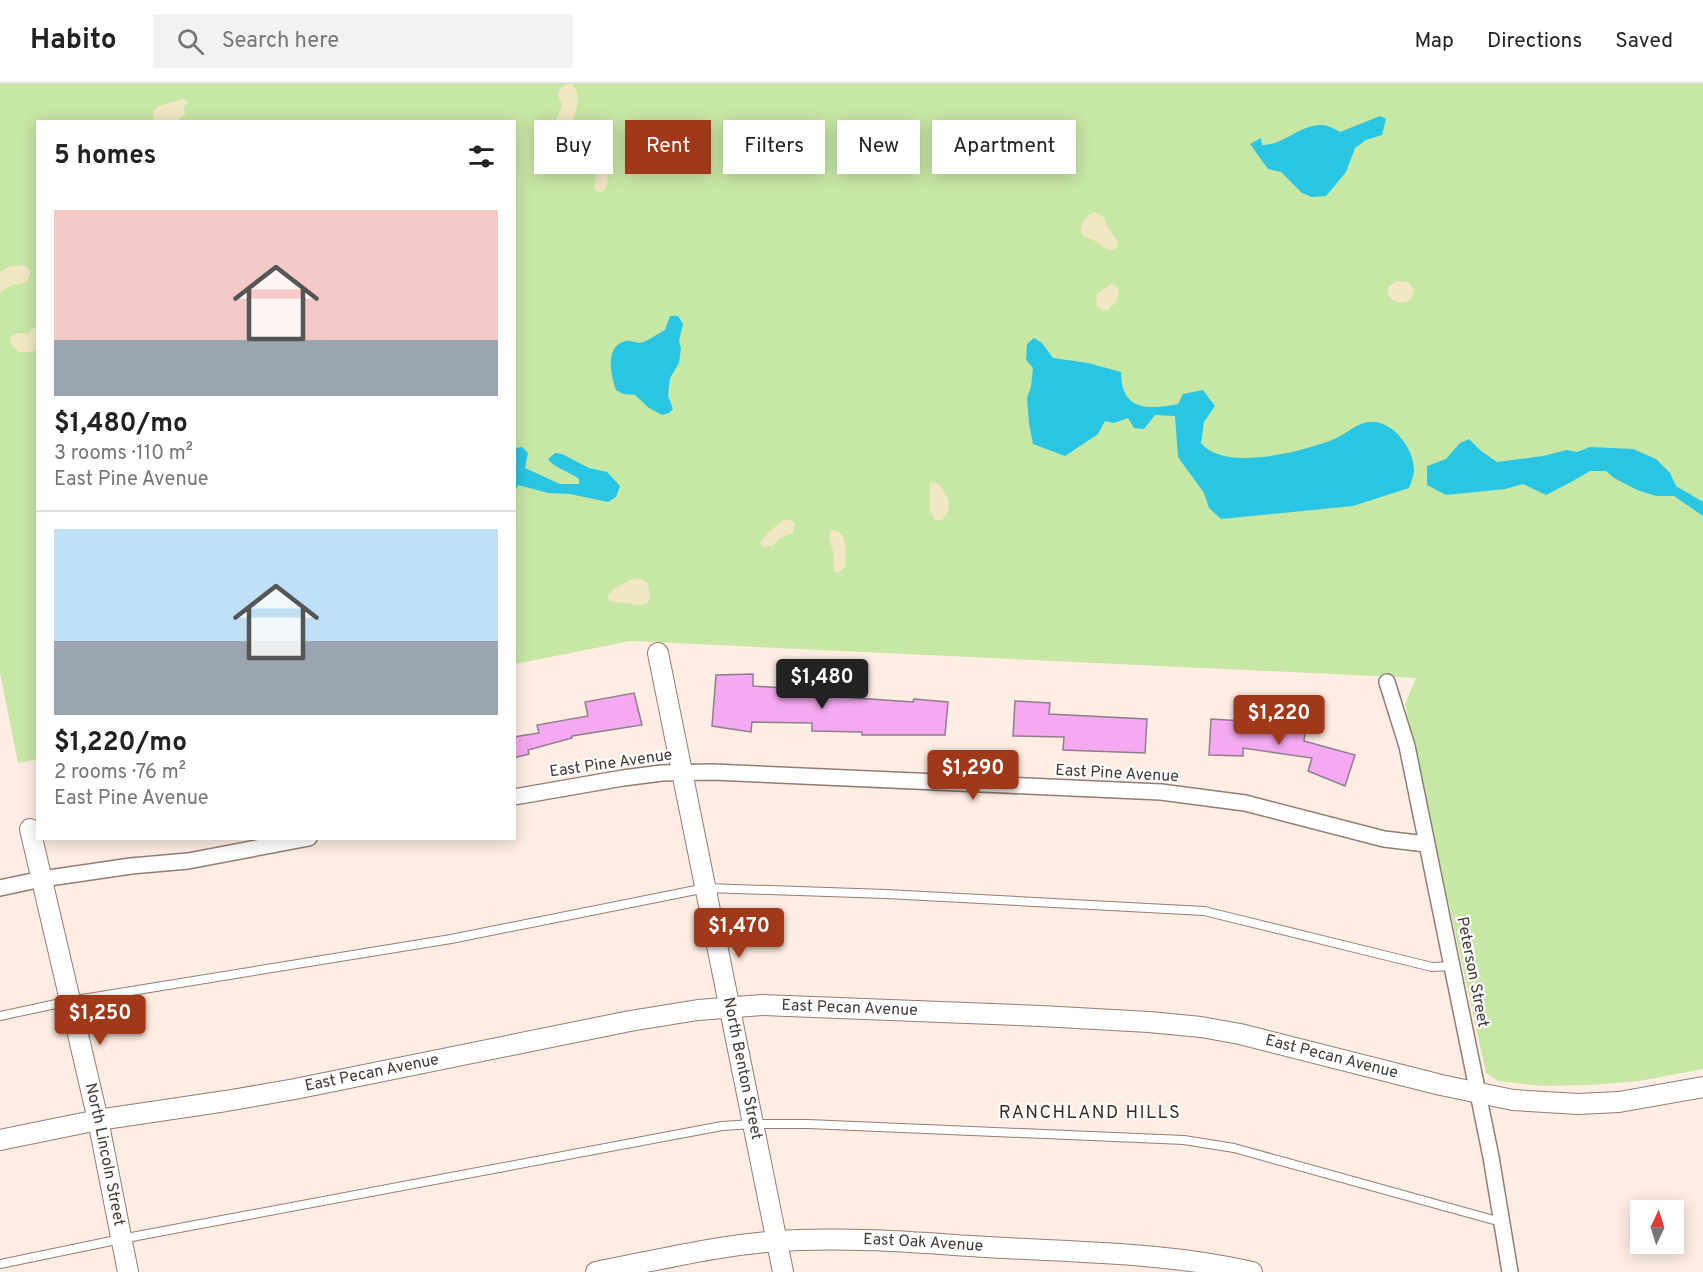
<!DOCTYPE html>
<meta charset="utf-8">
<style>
:root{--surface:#fff;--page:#f2f2f2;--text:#222;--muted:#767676;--line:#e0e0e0;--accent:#a03919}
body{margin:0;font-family:Overpass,sans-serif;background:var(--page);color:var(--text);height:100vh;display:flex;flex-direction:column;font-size:22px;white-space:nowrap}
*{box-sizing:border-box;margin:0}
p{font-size:20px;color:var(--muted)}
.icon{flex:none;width:33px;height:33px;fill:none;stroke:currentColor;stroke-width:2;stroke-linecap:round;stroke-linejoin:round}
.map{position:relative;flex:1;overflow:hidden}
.drawer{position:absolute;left:36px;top:36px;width:480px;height:720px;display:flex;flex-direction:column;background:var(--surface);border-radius:0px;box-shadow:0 3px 15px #0003}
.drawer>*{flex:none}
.guide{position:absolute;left:534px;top:36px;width:570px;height:54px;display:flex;gap:12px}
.needle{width:39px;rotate:4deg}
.tools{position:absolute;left:1630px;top:1116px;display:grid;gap:12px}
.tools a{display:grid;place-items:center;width:54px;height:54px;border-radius:0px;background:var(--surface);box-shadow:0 3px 15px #0003;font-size:30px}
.price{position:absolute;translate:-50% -51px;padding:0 14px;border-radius:6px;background:var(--accent);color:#fff;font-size:20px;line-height:39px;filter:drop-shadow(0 2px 3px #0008)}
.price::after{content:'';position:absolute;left:50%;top:36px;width:18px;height:14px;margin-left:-9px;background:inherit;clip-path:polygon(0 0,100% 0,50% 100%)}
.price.active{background:#222;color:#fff}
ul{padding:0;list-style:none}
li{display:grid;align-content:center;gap:12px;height:318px;padding:0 18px}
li+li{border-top:2px solid var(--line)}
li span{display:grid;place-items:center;height:186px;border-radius:0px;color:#555}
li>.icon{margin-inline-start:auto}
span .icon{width:108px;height:108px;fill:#fffc;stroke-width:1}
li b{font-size:26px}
h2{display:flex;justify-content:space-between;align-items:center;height:72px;padding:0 18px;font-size:26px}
.chip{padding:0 21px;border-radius:0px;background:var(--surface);box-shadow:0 3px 15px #0003;font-size:21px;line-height:54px}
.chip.active{background:var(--accent);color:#fff}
header{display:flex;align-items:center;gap:36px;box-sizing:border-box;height:84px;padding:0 30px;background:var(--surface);border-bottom:2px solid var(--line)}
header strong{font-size:28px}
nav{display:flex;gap:33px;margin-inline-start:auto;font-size:21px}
.search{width:420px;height:54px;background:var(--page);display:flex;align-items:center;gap:15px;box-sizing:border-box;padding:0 21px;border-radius:0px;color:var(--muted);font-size:22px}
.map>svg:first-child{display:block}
.green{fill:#c7e7a4}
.sand{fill:#f1e7c2}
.water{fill:#2ac5e3}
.building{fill:#f5a9f0;stroke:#8e7e8c;stroke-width:1.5}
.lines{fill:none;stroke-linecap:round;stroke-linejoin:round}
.service-casing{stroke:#907e73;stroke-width:10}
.minor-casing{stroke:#907e73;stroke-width:18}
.tertiary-casing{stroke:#907e73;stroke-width:22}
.service{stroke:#fff;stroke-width:8}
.minor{stroke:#fff;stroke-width:15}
.tertiary{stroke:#fff;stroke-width:20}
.labels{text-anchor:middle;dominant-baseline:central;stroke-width:4.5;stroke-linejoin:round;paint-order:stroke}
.street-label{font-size:16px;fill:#413934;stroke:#fff}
.neighbourhood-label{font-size:18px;letter-spacing:1.5px;fill:#3a2b21;stroke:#fff}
</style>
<header>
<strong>Habito</strong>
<div class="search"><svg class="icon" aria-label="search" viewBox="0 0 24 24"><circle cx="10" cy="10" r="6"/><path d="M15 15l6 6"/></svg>Search here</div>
<nav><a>Map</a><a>Directions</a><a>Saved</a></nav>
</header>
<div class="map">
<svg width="1703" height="1188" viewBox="0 0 1703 1188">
<rect width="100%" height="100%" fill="#fdede3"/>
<path class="green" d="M 0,0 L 1703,0 L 1703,985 L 1639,997 L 1592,1001 L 1542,1002 L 1498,997 L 1486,989 L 1405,620 L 1416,594 L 631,557 L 515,580 L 514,38 L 38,38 L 38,675 L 18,679 L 0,589 Z"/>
<path class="sand" d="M 571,0 L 575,3 C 583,24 571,33 568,52 L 577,65 L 577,72 C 567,81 562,72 554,67 L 545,68 L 545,62 L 549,60 L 550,51 L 562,21 L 558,11 L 559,6 L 565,1 Z
M 184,15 L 188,19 L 184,23 L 185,30 L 178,36 L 172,37 L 154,38 L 153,29 L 158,22 Z
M 594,69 L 598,69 C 608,76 609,91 607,102 L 602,108 L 597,108 L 594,103 L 596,91 L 590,74 Z
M 1095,128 L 1105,134 C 1105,146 1118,151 1118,162 C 1108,172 1103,161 1093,156 C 1087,153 1085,154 1081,149 C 1079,141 1087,130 1095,128 Z
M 22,181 L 29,185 L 30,189 L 27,198 L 21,200 L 11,201 L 0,209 L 0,188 L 9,183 Z
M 1396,197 L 1408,198 L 1414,205 C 1412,222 1398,222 1388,212 L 1388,203 Z
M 1111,200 L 1118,203 C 1121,213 1116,219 1108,226 L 1103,226 L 1097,222 L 1096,211 Z
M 37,241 L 36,266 L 32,268 L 19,268 L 10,259 L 11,252 L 17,249 L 27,250 Z
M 930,397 L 940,401 C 948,412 954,424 942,436 L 935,436 L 930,428 Z
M 784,436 L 791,436 L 795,439 L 793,449 L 780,454 L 773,462 L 763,463 L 760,459 L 768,448 Z
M 834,446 L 842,450 L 846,464 L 845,483 L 839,489 L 834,488 L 833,467 L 829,455 L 830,447 Z
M 634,494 L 643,496 L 648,500 L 650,513 L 648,519 L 638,521 L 609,517 L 608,511 L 614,505 Z"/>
<path class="water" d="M 1380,32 L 1386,35 L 1382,51 L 1366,56 L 1355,64 L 1346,88 L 1326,112 L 1312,113 L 1302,109 L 1281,88 L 1268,85 L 1250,60 L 1261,54 L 1262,61 C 1283,62 1300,40 1322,41 C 1328,41 1335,45 1340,48 Z
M 670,232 L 678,232 L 683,240 L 679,257 L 681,264 L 679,279 L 670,294 L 668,312 L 673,325 L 669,329 L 662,331 L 649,324 L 635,311 L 623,310 L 616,306 C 611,292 604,261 626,257 C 630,256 635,259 640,259 C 647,258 658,249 665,246 Z
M 1034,254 L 1042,259 L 1053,274 L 1088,279 L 1121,288 C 1121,327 1148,326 1178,320 L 1183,310 L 1203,306 L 1215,322 L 1204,338 L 1201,359 C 1224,388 1301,368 1332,356 C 1343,352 1353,342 1364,339 C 1389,331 1414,363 1414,386 C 1414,392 1411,398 1409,404 L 1353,422 L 1221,435 L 1209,424 L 1204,409 L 1178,373 L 1175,332 L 1155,331 L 1144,345 L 1134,344 L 1128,334 L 1114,339 L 1105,337 L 1098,350 L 1065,372 L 1033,360 L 1029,339 L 1027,314 L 1031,303 L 1033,284 L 1026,276 L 1027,260 Z
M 1469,355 L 1481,367 L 1497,378 L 1543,372 L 1567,366 L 1577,368 L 1590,363 L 1633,365 L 1656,375 L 1670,389 L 1676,402 L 1703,418 L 1703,432 L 1674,412 L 1656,412 L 1637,406 L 1614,394 L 1606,387 L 1590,387 L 1571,398 L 1546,411 L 1523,400 L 1505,405 L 1446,411 L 1427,401 L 1427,382 L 1446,375 L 1460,359 Z
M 522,363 L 528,369 L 525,384 L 560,400 L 579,400 L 579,395 C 569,387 555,385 548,375 L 555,369 L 562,370 L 589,384 L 607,388 L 620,402 L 616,413 L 608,418 L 570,410 L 548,409 L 518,401 L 515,408 L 515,364 Z"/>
<path class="building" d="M 753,590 L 753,602 L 799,605 L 798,610 L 913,618 L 914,615 L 948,618 L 945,651 L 862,651 L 862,648 L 812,647 L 812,639 L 752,638 L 751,648 L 712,642 L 716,591 Z
M 634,609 L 642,641 L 572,652 L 572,654 L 528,666 L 529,670 L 514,674 L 514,653 L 539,649 L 537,641 L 588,632 L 585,618 Z
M 1015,617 L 1050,619 L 1049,630 L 1147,635 L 1145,669 L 1063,666 L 1064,653 L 1013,652 Z
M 1211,635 L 1306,641 L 1304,657 L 1355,671 L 1345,702 L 1308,687 L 1312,674 L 1243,664 L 1243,672 L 1209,671 Z"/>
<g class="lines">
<defs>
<path id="service" d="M 0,932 L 70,917 L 451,855 L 706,804 L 886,810 L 1204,827 L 1432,883 L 1452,882
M 0,1180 L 121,1155 L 722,1042 L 753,1040 L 808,1040 L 1184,1056 L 1234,1064 L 1501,1138"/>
<path id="minor" d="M 1387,598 L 1407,662 L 1491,1073 L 1510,1188
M 514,713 L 623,694 L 662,689 L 713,688 L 1161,708 L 1245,719 L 1384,755 L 1426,760
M 0,804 L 42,795 L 131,782 L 188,777 L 309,754"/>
<g id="tertiary">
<path id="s1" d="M 658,569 L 783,1188"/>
<path id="s2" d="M 30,745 L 98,1036 L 128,1188"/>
<path id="s3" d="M 0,1056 L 98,1036 L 226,1017 L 295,1005 L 630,937 L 698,926 L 762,921 L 1041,932 L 1149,938 L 1201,943 L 1240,950 L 1441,1001 L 1513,1016 L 1578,1020 L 1619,1018 L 1703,1003"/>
<path id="s4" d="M 596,1188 C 663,1175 730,1158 799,1156 C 874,1153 951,1162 1026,1165 C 1103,1169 1178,1171 1252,1188"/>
</g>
</defs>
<use href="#service" class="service-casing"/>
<use href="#minor" class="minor-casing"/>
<use href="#tertiary" class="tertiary-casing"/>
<use href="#service" class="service"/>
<use href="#minor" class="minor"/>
<use href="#tertiary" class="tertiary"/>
</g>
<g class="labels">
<g class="street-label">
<text transform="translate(611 680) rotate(-8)">East Pine Avenue</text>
<text transform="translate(1117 690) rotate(3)">East Pine Avenue</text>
<text transform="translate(1472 888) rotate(79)">Peterson Street</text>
<text stroke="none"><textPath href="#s3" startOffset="862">East Pecan Avenue</textPath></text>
<text stroke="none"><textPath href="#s3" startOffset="1348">East Pecan Avenue</textPath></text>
<text stroke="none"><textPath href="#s1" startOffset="424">North Benton Street</textPath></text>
<text stroke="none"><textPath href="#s3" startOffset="378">East Pecan Avenue</textPath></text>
<text stroke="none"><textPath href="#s2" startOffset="334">North Lincoln Street</textPath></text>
<text stroke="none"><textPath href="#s4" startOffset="330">East Oak Avenue</textPath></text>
</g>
<g class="neighbourhood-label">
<text x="1090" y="1029">RANCHLAND HILLS</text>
</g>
</g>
</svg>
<div class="tools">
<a><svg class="needle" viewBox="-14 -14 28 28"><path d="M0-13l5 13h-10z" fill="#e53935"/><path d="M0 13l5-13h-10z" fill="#767676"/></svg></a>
</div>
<b class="price active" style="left:822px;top:626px">$1,480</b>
<b class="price" style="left:1279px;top:662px">$1,220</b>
<b class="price" style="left:973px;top:717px">$1,290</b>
<b class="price" style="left:739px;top:875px">$1,470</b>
<b class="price" style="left:100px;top:962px">$1,250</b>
<div class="guide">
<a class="chip">Buy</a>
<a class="chip active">Rent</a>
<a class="chip">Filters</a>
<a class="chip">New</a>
<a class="chip">Apartment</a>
</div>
<section class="drawer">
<h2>5 homes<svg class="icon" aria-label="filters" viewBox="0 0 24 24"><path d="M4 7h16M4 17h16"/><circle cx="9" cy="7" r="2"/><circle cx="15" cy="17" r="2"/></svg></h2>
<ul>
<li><span style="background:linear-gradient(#f6c9c9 70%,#9aa5b1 0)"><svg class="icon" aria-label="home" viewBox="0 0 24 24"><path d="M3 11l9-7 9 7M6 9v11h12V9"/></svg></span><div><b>$1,480/mo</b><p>3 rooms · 110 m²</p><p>East Pine Avenue</p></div></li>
<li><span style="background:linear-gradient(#bfe0f5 60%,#9aa5b1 0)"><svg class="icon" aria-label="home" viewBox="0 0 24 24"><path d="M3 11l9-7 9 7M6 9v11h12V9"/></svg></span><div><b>$1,220/mo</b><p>2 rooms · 76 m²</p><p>East Pine Avenue</p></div></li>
</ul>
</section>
</div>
